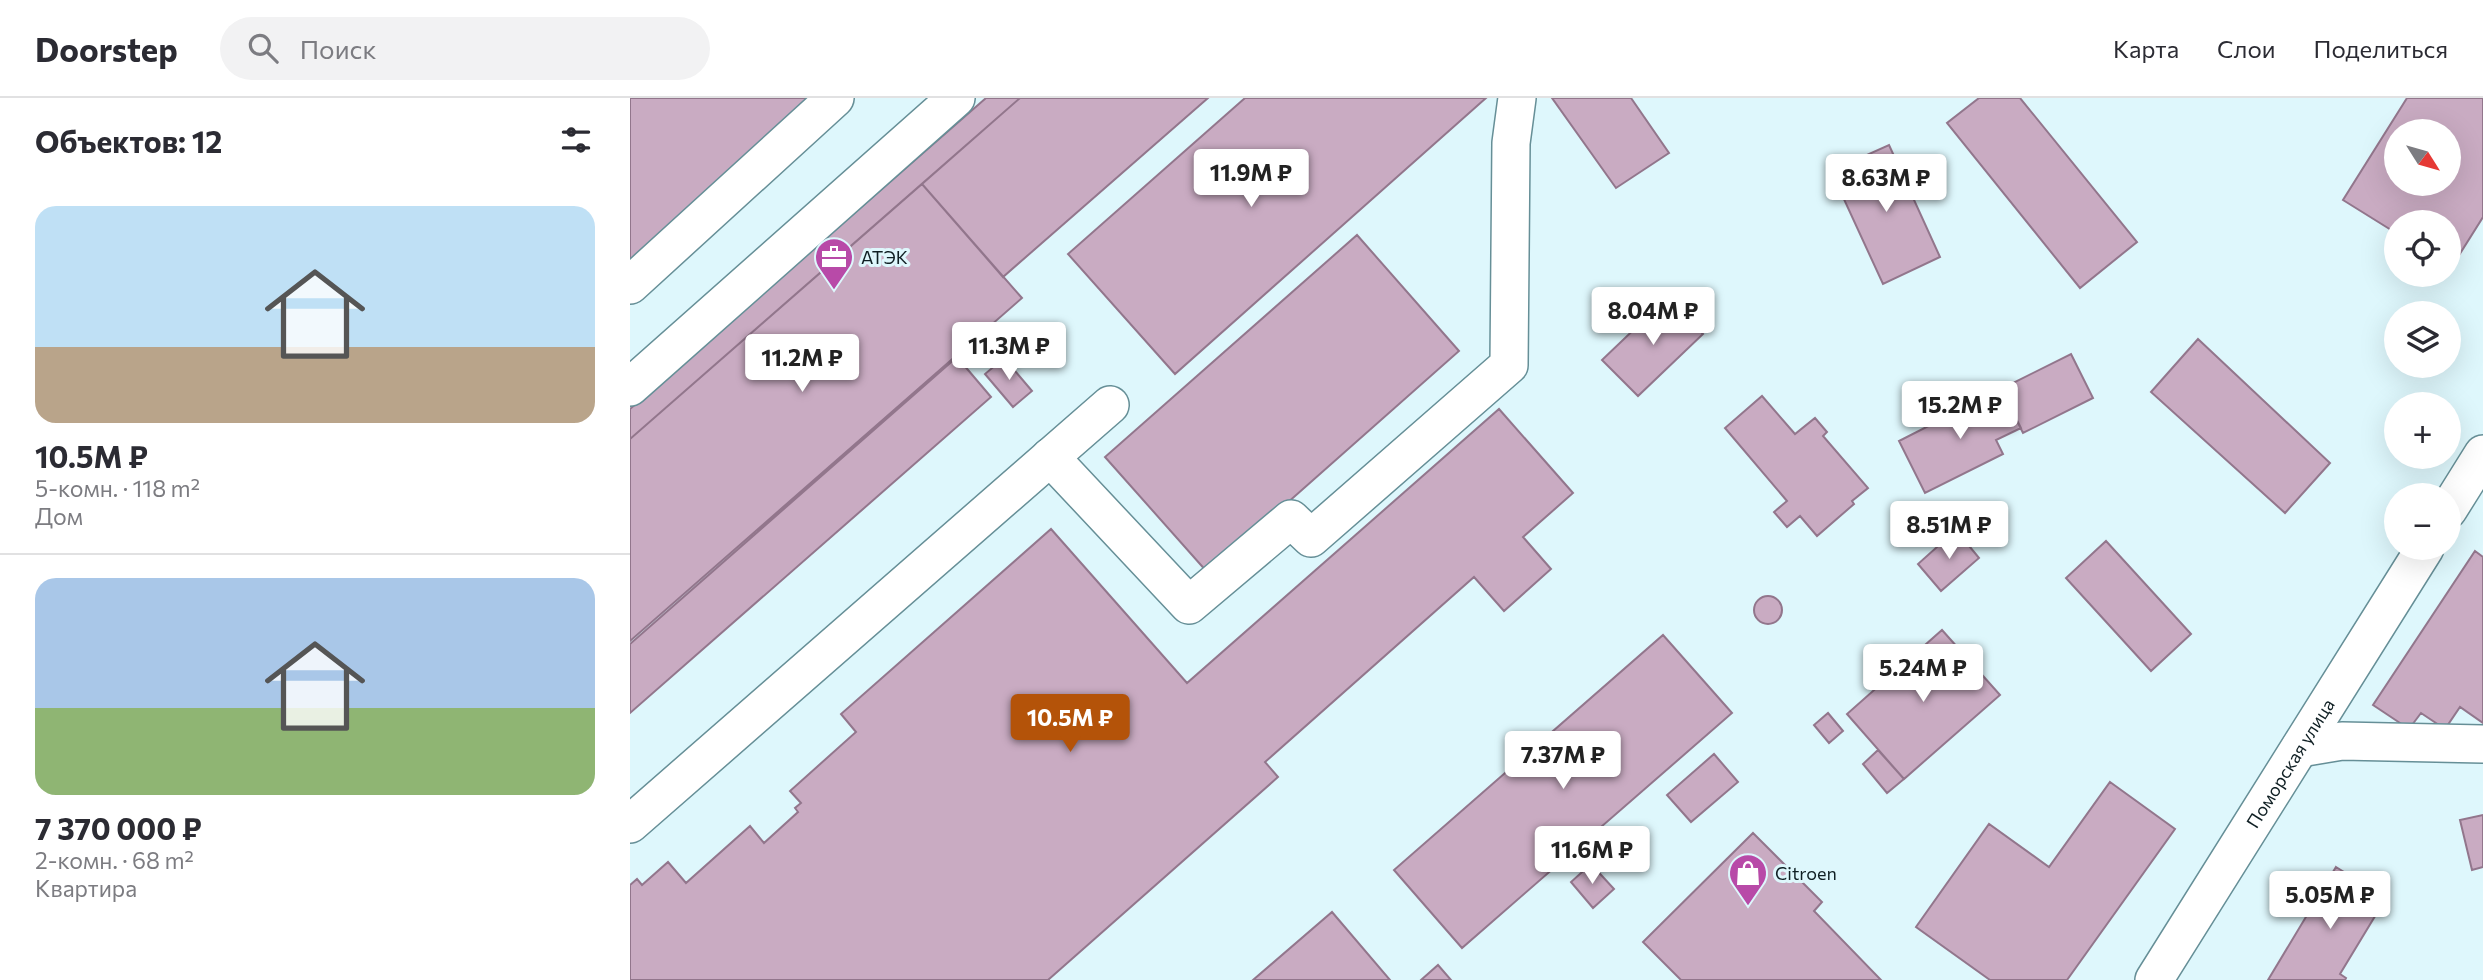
<!DOCTYPE html>
<html lang="ru">
<meta charset="utf-8">
<style>
:root{--surface:#fff;--page:#f2f2f3;--text:#2b2b33;--muted:#7c7c81;--line:#e1e1e2;--accent:#b45309}
body{margin:0;font-family:Commissioner,sans-serif;background:var(--page);color:var(--text);height:100vh;display:flex;flex-direction:column;font-size:26px;white-space:nowrap}
*{box-sizing:border-box;margin:0}
p{font-size:23px;color:var(--muted)}
.icon{flex:none;width:38px;height:38px;fill:none;stroke:currentColor;stroke-width:2;stroke-linecap:round;stroke-linejoin:round}
.map{position:relative;flex:1;overflow:hidden}
.panel{display:flex;flex-direction:column;background:var(--surface);width:630px}
.panel>*{flex:none}
.needle{width:46px;rotate:127deg}
.tools{position:absolute;left:1754px;top:21px;display:grid;gap:14px}
.tools a{display:grid;place-items:center;width:77px;height:77px;border-radius:50%;background:var(--surface);box-shadow:0 7px 28px #0002;font-size:35px}
.price{position:absolute;translate:-50% -60px;padding:0 16px;border-radius:7px;background:#fff;color:#222;font-size:23px;line-height:46px;filter:drop-shadow(0 2px 4px #0008)}
.price::after{content:'';position:absolute;left:50%;top:42px;width:21px;height:16px;margin-left:-10px;background:inherit;clip-path:polygon(0 0,100% 0,50% 100%)}
.price.active{background:var(--accent);color:#fff}
ul{padding:0;list-style:none}
li{display:grid;align-content:center;gap:14px;height:371px;padding:0 35px}
li+li{border-top:2px solid var(--line)}
li span{display:grid;place-items:center;height:217px;border-radius:21px;color:#555}
li>.icon{margin-inline-start:auto}
span .icon{width:126px;height:126px;fill:#fffc;stroke-width:1}
li b{font-size:30px}
h2{display:flex;justify-content:space-between;align-items:center;height:84px;padding:0 35px;font-size:30px}
header{display:flex;align-items:center;gap:42px;box-sizing:border-box;height:98px;padding:0 35px;background:var(--surface);border-bottom:2px solid var(--line)}
header strong{font-size:33px}
nav{display:flex;gap:38px;margin-inline-start:auto;font-size:24px}
.search{width:490px;height:63px;background:var(--page);display:flex;align-items:center;gap:18px;box-sizing:border-box;padding:0 24px;border-radius:38px;color:var(--muted);font-size:26px}
main{display:flex;flex:1;min-height:0}
.map>svg:first-child{display:block}
.building{fill:#c9abc2;stroke:#92768c;stroke-width:2;fill-rule:evenodd}
.lines{fill:none;stroke-linecap:round;stroke-linejoin:round}
.minor-casing{stroke:#668f97;stroke-width:40}
.minor{stroke:#fff;stroke-width:37}
.labels{text-anchor:middle;dominant-baseline:central;stroke-width:6;stroke-linejoin:round;paint-order:stroke}
.poi-label{font-size:18px;fill:#0f1f23;stroke:#def7fc;text-anchor:start}
.street-label{font-size:18px;fill:#0f1f23;stroke:#def7fc}
</style>
<header>
<strong>Doorstep</strong>
<div class="search"><svg class="icon" aria-label="search" viewBox="0 0 24 24"><circle cx="10" cy="10" r="6"/><path d="M15 15l6 6"/></svg>Поиск</div>
<nav><a>Карта</a><a>Слои</a><a>Поделиться</a></nav>
</header>
<main>
<section class="panel">
<h2>Объектов: 12<svg class="icon" aria-label="filters" viewBox="0 0 24 24"><path d="M4 7h16M4 17h16"/><circle cx="9" cy="7" r="2"/><circle cx="15" cy="17" r="2"/></svg></h2>
<ul>
<li><span style="background:linear-gradient(#bfe0f5 65%,#b9a48a 0)"><svg class="icon" aria-label="home" viewBox="0 0 24 24"><path d="M3 11l9-7 9 7M6 9v11h12V9"/></svg></span><div><b>10.5M ₽</b><p>5-комн. · 118 m²</p><p>Дом</p></div></li>
<li><span style="background:linear-gradient(#a9c7e8 60%,#8fb573 0)"><svg class="icon" aria-label="home" viewBox="0 0 24 24"><path d="M3 11l9-7 9 7M6 9v11h12V9"/></svg></span><div><b>7 370 000 ₽</b><p>2-комн. · 68 m²</p><p>Квартира</p></div></li>
</ul>
</section>
<div class="map">
<svg width="1853" height="882" viewBox="0 0 1853 882">
<rect width="100%" height="100%" fill="#def7fc"/>
<path class="building" d="M 0,0 L 193,0 L 0,170 Z
M 356,0 L 390,0 L 0,341 L 0,311 Z
M 390,0 L 578,0 L 373,179 L 292,86 Z
M 615,0 L 856,0 L 545,276 L 438,156 Z
M 922,0 L 1001,0 L 1039,55 L 986,90 Z
M 1349,0 L 1390,0 L 1507,144 L 1450,190 L 1317,25 Z
M 1777,0 L 1853,0 L 1853,119 L 1821,170 L 1818,168 L 1818,124 L 1766,124 L 1766,135 L 1713,102 ZM 1766,33 L 1818,33 L 1818,86 L 1766,86 Z
M 1259,47 L 1310,159 L 1253,186 L 1201,73 Z
M 292,86 L 392,200 L 0,543 L 0,341 Z
M 727,137 L 829,253 L 578,475 L 475,359 Z
M 1038,199 L 1073,236 L 1008,298 L 972,262 Z
M 1568,241 L 1700,365 L 1655,415 L 1521,294 Z
M 1441,256 L 1463,300 L 1393,335 L 1371,291 Z
M 327,259 L 361,299 L 0,615 L 0,546 Z
M 374,260 L 402,293 L 383,309 L 355,276 Z
M 1371,291 L 1391,330 L 1366,342 L 1373,356 L 1295,395 L 1269,343 Z
M 1132,298 L 1165,336 L 1185,320 L 1197,334 L 1193,338 L 1238,390 L 1222,403 L 1224,406 L 1187,438 L 1170,418 L 1157,429 L 1144,414 L 1157,403 L 1095,330 Z
M 869,311 L 943,395 L 893,439 L 921,471 L 874,513 L 844,479 L 635,664 L 648,679 L 418,882 L 0,882 L 0,787 L 7,781 L 12,787 L 38,764 L 56,785 L 120,728 L 134,745 L 168,714 L 165,710 L 171,705 L 160,693 L 226,634 L 211,616 L 421,431 L 557,585 Z
M 1326,432 L 1349,460 L 1311,493 L 1288,466 Z
M 1476,443 L 1561,536 L 1521,573 L 1436,480 Z
M 1845,453 L 1853,459 L 1853,625 L 1830,609 L 1815,631 L 1791,615 L 1779,631 L 1743,607 Z
M1124 512a14 14 0 1 1 28 0a14 14 0 1 1-28 0Z
M 1312,532 L 1370,597 L 1274,681 L 1217,616 Z
M 1033,537 L 1102,615 L 832,850 L 764,772 Z
M 1198,615 L 1213,633 L 1199,645 L 1184,627 Z
M 1248,652 L 1274,681 L 1257,695 L 1233,666 Z
M 1084,656 L 1108,684 L 1061,724 L 1037,697 Z
M 1480,684 L 1545,731 L 1437,882 L 1360,882 L 1286,829 L 1359,726 L 1419,769 Z
M 1853,717 L 1853,769 L 1842,772 L 1830,722 Z
M 1123,735 L 1192,804 L 1184,813 L 1251,882 L 1051,882 L 1013,844 Z
M 961,766 L 984,791 L 963,810 L 941,784 Z
M 1706,769 L 1756,800 L 1710,876 L 1716,880 L 1715,882 L 1638,882 Z
M 702,814 L 760,882 L 623,882 Z
M 808,867 L 821,882 L 791,882 Z"/>
<g class="lines">
<defs>
<g id="minor">
<path d="M 0,187 L 205,0"/>
<path d="M 0,289 L 326,0"/>
<path d="M 420,359 L 559,507 L 661,421 L 681,440 L 879,267 L 881,45 L 887,0"/>
<path d="M 1818,412 L 1853,356"/>
<path d="M 1670,650 L 1712,643 L 1853,646"/>
<path d="M 0,726 L 480,307"/>
<path id="s1" d="M 1524,882 L 1795,450"/>
</g>
</defs>
<use href="#minor" class="minor-casing"/>
<use href="#minor" class="minor"/>
</g>
<defs>
<symbol id="office-pin" viewBox="-11 -11 22 30"><path d="M0 17L-7.5 6A9.5 9.5 0 1 1 7.5 6Z" fill="#b84aa8" stroke="#def7fc"/><path d="M-6-3h4V-5.5h4V-3h4V5H-6ZM-1-4.5V-3h2v-1.5ZM-6 0V1H6V0Z" fill="#fff"/></symbol>
<symbol id="shop-pin" viewBox="-11 -11 22 30"><path d="M0 17L-7.5 6A9.5 9.5 0 1 1 7.5 6Z" fill="#b84aa8" stroke="#def7fc"/><path d="M-5-2.5h2.3a2.7 3.5 0 0 1 5.4 0H5L5.5 6h-11ZM-1.5-2.5h3a1.5 2.3 0 0 0-3 0Z" fill="#fff"/></symbol>
</defs>
<g fill-rule="evenodd">
<use href="#office-pin" x="182" y="137" width="44" height="60"/>
<use href="#shop-pin" x="1096" y="753" width="44" height="60"/>
</g>
<g class="labels">
<g class="poi-label">
<text x="231" y="159">АТЭК</text>
<text x="1145" y="775">Citroen</text>
</g>
<g class="street-label">
<text stroke="none"><textPath href="#s1" startOffset="256">Поморская улица</textPath></text>
</g>
</g>
</svg>
<div class="tools">
<a><svg class="needle" viewBox="-14 -14 28 28"><path d="M0-13l5 13h-10z" fill="#e53935"/><path d="M0 13l5-13h-10z" fill="#7c7c81"/></svg></a>
<a><svg class="icon" aria-label="locate" viewBox="0 0 24 24"><circle cx="12" cy="12" r="6"/><path d="M12 2v4M12 18v4M2 12h4M18 12h4"/></svg></a>
<a><svg class="icon" aria-label="layers" viewBox="0 0 24 24"><path d="M12 4l9 5-9 5-9-5zM3 14l9 5 9-5"/></svg></a>
<a>+</a>
<a>−</a>
</div>
<b class="price" style="left:621px;top:111px">11.9M ₽</b>
<b class="price" style="left:1256px;top:116px">8.63M ₽</b>
<b class="price" style="left:1023px;top:249px">8.04M ₽</b>
<b class="price" style="left:379px;top:284px">11.3M ₽</b>
<b class="price" style="left:172px;top:296px">11.2M ₽</b>
<b class="price" style="left:1330px;top:343px">15.2M ₽</b>
<b class="price" style="left:1319px;top:463px">8.51M ₽</b>
<b class="price" style="left:1293px;top:606px">5.24M ₽</b>
<b class="price active" style="left:440px;top:656px">10.5M ₽</b>
<b class="price" style="left:933px;top:693px">7.37M ₽</b>
<b class="price" style="left:962px;top:788px">11.6M ₽</b>
<b class="price" style="left:1700px;top:833px">5.05M ₽</b>
</div>
</main>
